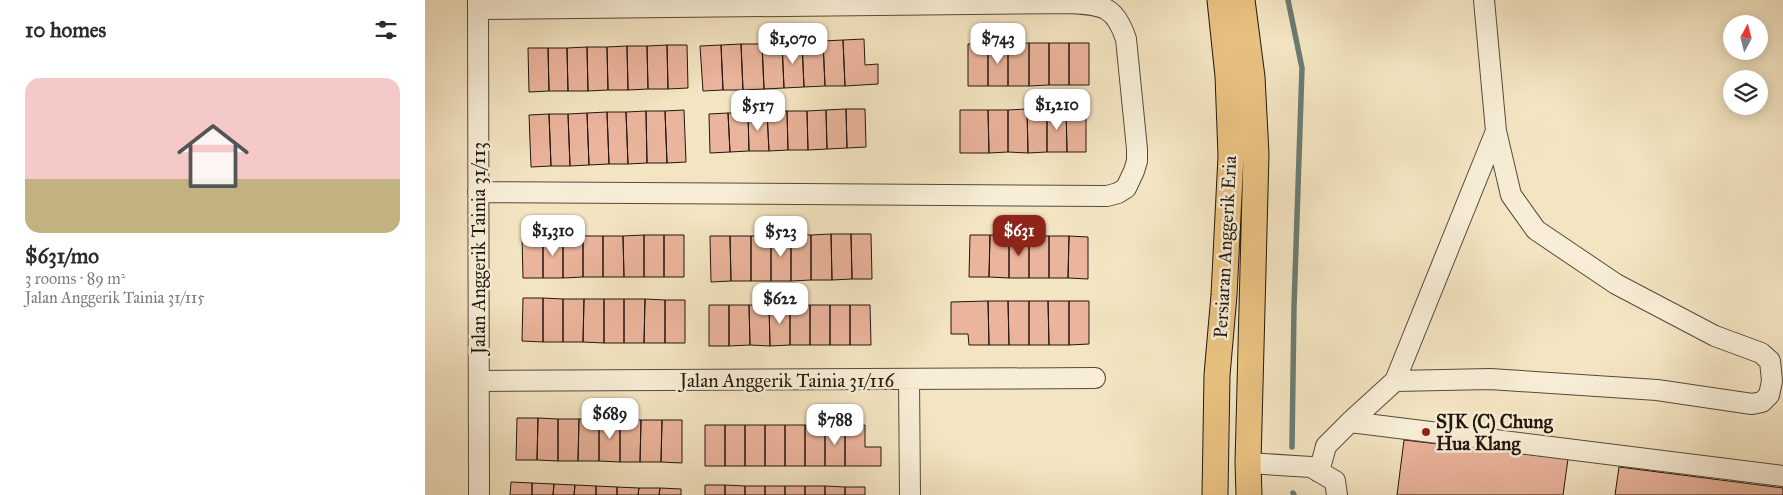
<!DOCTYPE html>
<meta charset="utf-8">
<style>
:root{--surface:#fff;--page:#f7f7f7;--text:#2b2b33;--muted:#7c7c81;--accent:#8f2418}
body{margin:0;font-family:"IM FELL Great Primer",serif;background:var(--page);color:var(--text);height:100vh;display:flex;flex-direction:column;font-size:19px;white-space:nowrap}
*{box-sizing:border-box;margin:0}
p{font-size:16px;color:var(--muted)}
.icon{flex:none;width:28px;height:28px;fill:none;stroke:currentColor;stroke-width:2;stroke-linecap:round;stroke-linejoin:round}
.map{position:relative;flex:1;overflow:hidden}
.drawer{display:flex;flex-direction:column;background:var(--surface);width:425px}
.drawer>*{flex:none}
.needle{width:32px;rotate:7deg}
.tools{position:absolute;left:1298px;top:15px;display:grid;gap:10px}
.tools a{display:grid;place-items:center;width:45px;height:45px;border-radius:50%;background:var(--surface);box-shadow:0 2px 12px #0003;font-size:25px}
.price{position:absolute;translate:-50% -42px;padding:0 11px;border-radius:10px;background:#fff;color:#222;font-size:16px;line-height:32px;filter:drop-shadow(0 1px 2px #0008)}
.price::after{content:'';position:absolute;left:50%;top:30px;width:15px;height:11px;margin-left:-8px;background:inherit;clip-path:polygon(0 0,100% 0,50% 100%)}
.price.on{background:var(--accent);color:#fff}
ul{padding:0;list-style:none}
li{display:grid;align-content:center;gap:10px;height:265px;padding:0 25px}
li span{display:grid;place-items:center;height:155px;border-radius:15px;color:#555}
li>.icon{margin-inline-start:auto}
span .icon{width:90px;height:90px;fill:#fffc;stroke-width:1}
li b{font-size:21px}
h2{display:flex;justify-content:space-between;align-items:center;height:60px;padding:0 25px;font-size:21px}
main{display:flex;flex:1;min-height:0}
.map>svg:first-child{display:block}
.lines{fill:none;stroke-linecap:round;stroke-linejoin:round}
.stream{stroke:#6b7c74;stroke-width:5.5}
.building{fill:#ebb49c;stroke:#21170f}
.minor-casing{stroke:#564a3c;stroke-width:22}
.major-casing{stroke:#21170f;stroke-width:27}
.minor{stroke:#f8eed7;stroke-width:20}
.major{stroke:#eac281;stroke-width:25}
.poi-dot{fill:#8f2418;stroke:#f8eed7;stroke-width:2}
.labels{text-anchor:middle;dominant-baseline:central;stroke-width:5;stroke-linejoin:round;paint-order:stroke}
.street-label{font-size:19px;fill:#21170f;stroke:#f8eed7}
.poi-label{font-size:19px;font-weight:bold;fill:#21170f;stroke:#f8eed7;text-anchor:start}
</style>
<main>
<section class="drawer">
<h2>10 homes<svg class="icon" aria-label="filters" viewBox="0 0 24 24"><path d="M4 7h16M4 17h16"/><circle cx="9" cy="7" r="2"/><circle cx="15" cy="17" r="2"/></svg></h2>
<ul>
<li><span style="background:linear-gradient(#f6c9c9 65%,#c2b280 0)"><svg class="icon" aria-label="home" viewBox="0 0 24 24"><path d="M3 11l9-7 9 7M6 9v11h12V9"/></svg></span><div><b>$631/mo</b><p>3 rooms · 89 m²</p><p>Jalan Anggerik Tainia 31/115</p></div></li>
</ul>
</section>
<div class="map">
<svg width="1358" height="495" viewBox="0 0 1358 495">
<rect width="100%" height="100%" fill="#f4e5c2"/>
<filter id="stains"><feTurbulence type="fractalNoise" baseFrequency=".004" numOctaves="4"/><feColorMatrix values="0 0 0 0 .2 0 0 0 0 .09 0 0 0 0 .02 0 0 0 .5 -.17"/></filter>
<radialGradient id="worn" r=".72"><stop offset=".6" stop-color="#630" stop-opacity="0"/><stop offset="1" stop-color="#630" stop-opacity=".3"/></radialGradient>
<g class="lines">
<path class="stream" d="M 863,0 L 877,68 L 869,307 L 867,447
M 868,493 L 869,495"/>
</g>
<path class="building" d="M 439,39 L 440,65 L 453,64 L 453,84 L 420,86 L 418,40 Z
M 418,40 L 420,86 L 400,86 L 398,41 Z
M 398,41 L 400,86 L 379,87 L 377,42 Z
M 377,42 L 379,87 L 359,88 L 357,43 Z
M 357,43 L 359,88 L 339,89 L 337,44 Z
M 604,43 L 604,86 L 583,86 L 583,44 Z
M 604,43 L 624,43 L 624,85 L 604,86 Z
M 624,43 L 644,43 L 644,85 L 624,85 Z
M 644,43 L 664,43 L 664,85 L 644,85 Z
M 316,44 L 318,90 L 298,90 L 296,45 Z
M 316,44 L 337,44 L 339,89 L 318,90 Z
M 543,44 L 563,44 L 563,86 L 543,86 Z
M 563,44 L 583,44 L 583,86 L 563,86 Z
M 242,45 L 243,89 L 223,89 L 222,46 Z
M 242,45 L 262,45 L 263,88 L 243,89 Z
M 296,45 L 298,90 L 278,91 L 275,46 Z
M 202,46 L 203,90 L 183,90 L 182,47 Z
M 202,46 L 222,46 L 223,89 L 203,90 Z
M 162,47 L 163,91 L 143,91 L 142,48 Z
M 162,47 L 182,47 L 183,90 L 163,91 Z
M 103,48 L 123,48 L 124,91 L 104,92 Z
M 123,48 L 142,48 L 143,91 L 124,91 Z
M 421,109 L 440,109 L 441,147 L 422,148 Z
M 421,109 L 422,148 L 402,149 L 401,110 Z
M 602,109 L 622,109 L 622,152 L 603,153 Z
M 602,109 L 603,153 L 583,152 L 583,110 Z
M 622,109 L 641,109 L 642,152 L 622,152 Z
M 641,109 L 661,109 L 661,152 L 642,152 Z
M 259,110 L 261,162 L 242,163 L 240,111 Z
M 401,110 L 402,149 L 383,150 L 382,111 Z
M 535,110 L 563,110 L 564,153 L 535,153 Z
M 563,110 L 583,110 L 583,152 L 564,153 Z
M 221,111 L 240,111 L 242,163 L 222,163 Z
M 221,111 L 222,163 L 203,164 L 201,112 Z
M 362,111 L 382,111 L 383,150 L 363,150 Z
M 362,111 L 363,150 L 344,151 L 342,112 Z
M 182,112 L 201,112 L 203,164 L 184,164 Z
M 182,112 L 184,164 L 164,165 L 162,113 Z
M 342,112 L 344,151 L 324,151 L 323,113 Z
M 162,113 L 164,165 L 145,166 L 143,114 Z
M 303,113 L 323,113 L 324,151 L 305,152 Z
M 303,113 L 305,152 L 285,153 L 284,114 Z
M 124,114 L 143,114 L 145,166 L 126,166 Z
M 124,114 L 126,166 L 106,167 L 104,115 Z
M 406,234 L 407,280 L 386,280 L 386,235 Z
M 406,234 L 426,234 L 427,279 L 407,280 Z
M 426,234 L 446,234 L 447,279 L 427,279 Z
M 219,235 L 219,277 L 199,277 L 198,236 Z
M 219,235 L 239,235 L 239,277 L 219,277 Z
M 239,235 L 259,235 L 259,277 L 239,277 Z
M 346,235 L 346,281 L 326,281 L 326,236 Z
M 346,235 L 366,235 L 366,281 L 346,281 Z
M 366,235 L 386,235 L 386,280 L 366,281 Z
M 545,235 L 565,235 L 564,277 L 544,277 Z
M 565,235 L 584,235 L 584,278 L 564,277 Z
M 584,235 L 604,236 L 604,278 L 584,278 Z
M 138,236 L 138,278 L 118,278 L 118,237 Z
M 138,236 L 158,236 L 158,277 L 138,278 Z
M 158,236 L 178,236 L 178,277 L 158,277 Z
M 178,236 L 198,236 L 199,277 L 178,277 Z
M 285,236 L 305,236 L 306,281 L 286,282 Z
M 305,236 L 326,236 L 326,281 L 306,281 Z
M 604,236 L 624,236 L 624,278 L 604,278 Z
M 624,236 L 644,236 L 643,278 L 624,278 Z
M 644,236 L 663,237 L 663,279 L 643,278 Z
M 97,237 L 118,237 L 118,278 L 98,278 Z
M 98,298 L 118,298 L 118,342 L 97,341 Z
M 118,298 L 138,299 L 138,342 L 118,342 Z
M 138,299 L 159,299 L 158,342 L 138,342 Z
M 159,299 L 179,299 L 179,343 L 158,342 Z
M 179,299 L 199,299 L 199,343 L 179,343 Z
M 199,299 L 220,299 L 219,343 L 199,343 Z
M 220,299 L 240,300 L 240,343 L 219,343 Z
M 240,300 L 260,300 L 260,343 L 240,343 Z
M 563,301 L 583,301 L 584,345 L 564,345 Z
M 563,301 L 564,345 L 544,345 L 543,334 L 526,334 L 526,302 Z
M 583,301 L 604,301 L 604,345 L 584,345 Z
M 604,301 L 623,301 L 624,345 L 604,345 Z
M 623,301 L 644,301 L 644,345 L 624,345 Z
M 644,301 L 664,301 L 664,344 L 644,345 Z
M 284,305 L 304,305 L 304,346 L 284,346 Z
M 304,305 L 324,305 L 325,345 L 304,346 Z
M 324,305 L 344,305 L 345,346 L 325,345 Z
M 344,305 L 365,305 L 365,345 L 345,346 Z
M 365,305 L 385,305 L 385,345 L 365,345 Z
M 385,305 L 405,305 L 405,345 L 385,345 Z
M 405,305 L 425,305 L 425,345 L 405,345 Z
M 425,305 L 445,305 L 446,345 L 425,345 Z
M 92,418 L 113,418 L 112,460 L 91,460 Z
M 113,418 L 133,419 L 133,461 L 112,460 Z
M 133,419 L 154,419 L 153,461 L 133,461 Z
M 154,419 L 174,419 L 174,461 L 153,461 Z
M 174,419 L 195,419 L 195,462 L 174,461 Z
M 195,419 L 216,420 L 215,462 L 195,462 Z
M 216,420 L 237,420 L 236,462 L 215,462 Z
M 237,420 L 257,420 L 257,463 L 236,462 Z
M 280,425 L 300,425 L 300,466 L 280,466 Z
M 300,425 L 320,425 L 320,466 L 300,466 Z
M 320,425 L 340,425 L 340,466 L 320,466 Z
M 340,425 L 360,425 L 360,466 L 340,466 Z
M 360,425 L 380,425 L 380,466 L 360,466 Z
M 380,425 L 400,425 L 400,466 L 380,466 Z
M 400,425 L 420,426 L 420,466 L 400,466 Z
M 440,425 L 440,447 L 456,447 L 456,466 L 420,466 L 420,426 Z
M 979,440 L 1143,459 L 1138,495 L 972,495 Z
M 1194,467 L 1358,488 L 1358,495 L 1190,495 Z
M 86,482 L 107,483 L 107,495 L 85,495 Z
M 107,483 L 129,484 L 128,495 L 107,495 Z
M 129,484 L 150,485 L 149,495 L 128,495 Z
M 150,485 L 171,486 L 171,495 L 149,495 Z
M 280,485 L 300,485 L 300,495 L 280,495 Z
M 300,485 L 320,486 L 320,495 L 300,495 Z
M 171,486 L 192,487 L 192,495 L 171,495 Z
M 320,486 L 340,486 L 340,495 L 320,495 Z
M 340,486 L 360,486 L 360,495 L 340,495 Z
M 360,486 L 380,486 L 380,495 L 360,495 Z
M 380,486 L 400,486 L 400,495 L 380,495 Z
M 400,486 L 420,487 L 420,495 L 400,495 Z
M 192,487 L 214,488 L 213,495 L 192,495 Z
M 420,487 L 440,487 L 440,495 L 420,495 Z
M 214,488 L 235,488 L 234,495 L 213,495 Z
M 235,488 L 256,489 L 256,495 L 234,495 Z"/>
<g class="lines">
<defs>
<path id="minor" d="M 53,0 L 54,495
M 53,9 L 646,3 C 678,5 690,6 701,39 L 712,149 L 712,161 L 709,171 L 701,188 L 693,193 L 682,196 L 53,192
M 484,380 L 485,495
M 54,381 L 670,378
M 970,381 L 1065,379 L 1232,390 L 1327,404 L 1337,402 L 1344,395 L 1347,381 L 1345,361 L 1336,353 L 1290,336 L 1191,284 L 1111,230 L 1086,195 L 1071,131 L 1059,0
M 925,422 L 970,381 L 1071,131
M 823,463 L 886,467 L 910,481 L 912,495
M 894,472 L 901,446 L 925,422 L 1358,476"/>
<path id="major" d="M 817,0 L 827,77 L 831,154 L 823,463 L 824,495
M 790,495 L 792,375 L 799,295 L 806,156 L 803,76 L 795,0"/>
</defs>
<use href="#minor" class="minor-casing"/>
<use href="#major" class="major-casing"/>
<use href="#minor" class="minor"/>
<use href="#major" class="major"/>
</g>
<circle class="poi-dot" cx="1001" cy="432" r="5"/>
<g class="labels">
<g class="street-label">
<text transform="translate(800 247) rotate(-87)">Persiaran Anggerik Eria</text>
<text transform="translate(53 248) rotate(-90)">Jalan Anggerik Tainia 31/113</text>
<text x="362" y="380">Jalan Anggerik Tainia 31/116</text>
</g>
<g class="poi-label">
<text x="1011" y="421">SJK (C) Chung<tspan x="1011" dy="22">Hua Klang</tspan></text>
</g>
</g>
<rect width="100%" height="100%" filter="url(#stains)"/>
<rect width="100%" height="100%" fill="url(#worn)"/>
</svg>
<div class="tools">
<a><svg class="needle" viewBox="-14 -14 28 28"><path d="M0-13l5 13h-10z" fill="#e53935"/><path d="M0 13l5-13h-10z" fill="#7c7c81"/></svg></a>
<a><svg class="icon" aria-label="layers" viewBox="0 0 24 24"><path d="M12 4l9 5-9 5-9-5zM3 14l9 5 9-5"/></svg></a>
</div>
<b class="price" style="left:368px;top:65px">$1,070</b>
<b class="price" style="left:573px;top:65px">$743</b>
<b class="price" style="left:632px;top:131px">$1,210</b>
<b class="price" style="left:333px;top:132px">$517</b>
<b class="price" style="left:128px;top:257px">$1,310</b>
<b class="price on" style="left:594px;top:257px">$631</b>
<b class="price" style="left:356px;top:258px">$523</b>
<b class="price" style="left:355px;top:325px">$622</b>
<b class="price" style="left:185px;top:440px">$689</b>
<b class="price" style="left:410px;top:446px">$788</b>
</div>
</main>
